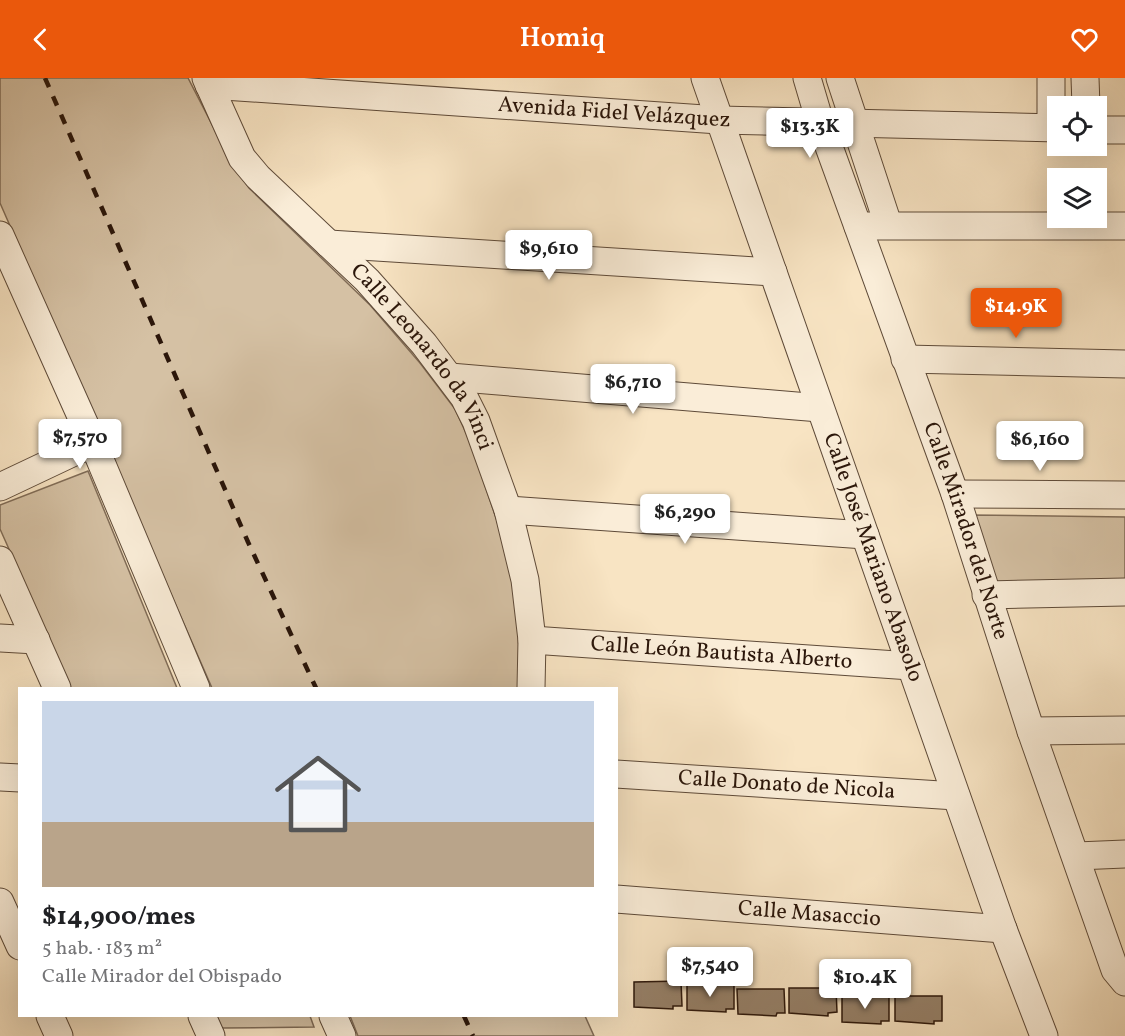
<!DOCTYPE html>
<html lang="es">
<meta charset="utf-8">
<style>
:root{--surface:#fff;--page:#f6f6f6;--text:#202124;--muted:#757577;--line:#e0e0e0;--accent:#ea580c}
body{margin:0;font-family:Vollkorn,serif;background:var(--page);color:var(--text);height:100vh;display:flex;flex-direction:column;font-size:22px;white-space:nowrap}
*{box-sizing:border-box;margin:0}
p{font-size:20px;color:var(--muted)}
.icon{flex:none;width:33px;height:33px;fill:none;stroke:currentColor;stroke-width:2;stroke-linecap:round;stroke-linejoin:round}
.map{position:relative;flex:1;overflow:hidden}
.side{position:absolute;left:18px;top:609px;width:600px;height:330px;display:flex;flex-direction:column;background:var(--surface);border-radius:0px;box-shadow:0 6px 24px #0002}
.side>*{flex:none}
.buttons{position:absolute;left:1047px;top:18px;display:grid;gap:12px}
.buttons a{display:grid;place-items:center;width:60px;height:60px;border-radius:0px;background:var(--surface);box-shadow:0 6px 24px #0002;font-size:30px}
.price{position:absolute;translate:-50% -51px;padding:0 14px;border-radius:6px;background:#fff;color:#222;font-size:20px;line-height:39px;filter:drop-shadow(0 2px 3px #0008)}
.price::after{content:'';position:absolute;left:50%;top:36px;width:18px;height:14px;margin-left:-9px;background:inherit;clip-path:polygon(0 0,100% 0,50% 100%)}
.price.on{background:var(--accent);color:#fff}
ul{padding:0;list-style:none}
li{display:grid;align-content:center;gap:12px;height:318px;padding:0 24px}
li+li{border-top:2px solid var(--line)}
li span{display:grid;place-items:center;height:186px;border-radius:0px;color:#555}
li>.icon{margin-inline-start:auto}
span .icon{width:108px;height:108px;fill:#fffc;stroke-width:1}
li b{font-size:26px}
header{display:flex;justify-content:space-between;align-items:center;height:78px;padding:0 24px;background:var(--accent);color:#fff;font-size:27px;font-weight:600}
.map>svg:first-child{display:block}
.green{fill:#d5c1a4;stroke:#806c57;stroke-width:1.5}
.building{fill:#96816a;stroke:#2b160a;stroke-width:1.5}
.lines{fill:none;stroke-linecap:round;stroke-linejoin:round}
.minor-casing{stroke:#5e4a38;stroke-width:29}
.minor{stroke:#faedd8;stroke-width:27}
.rail{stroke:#2b160a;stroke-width:4.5;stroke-dasharray:10 10;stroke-linecap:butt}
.labels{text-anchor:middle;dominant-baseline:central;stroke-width:4.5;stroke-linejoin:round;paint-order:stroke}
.street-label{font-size:22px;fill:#2b160a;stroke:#faedd8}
</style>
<header><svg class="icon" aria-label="back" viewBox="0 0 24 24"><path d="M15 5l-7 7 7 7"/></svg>Homiq<svg class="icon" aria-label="heart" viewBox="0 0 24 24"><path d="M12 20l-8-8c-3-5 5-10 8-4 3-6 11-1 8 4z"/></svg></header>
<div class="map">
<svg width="1125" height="958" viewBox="0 0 1125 958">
<rect width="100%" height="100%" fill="#f8e4c3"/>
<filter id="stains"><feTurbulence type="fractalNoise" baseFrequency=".00333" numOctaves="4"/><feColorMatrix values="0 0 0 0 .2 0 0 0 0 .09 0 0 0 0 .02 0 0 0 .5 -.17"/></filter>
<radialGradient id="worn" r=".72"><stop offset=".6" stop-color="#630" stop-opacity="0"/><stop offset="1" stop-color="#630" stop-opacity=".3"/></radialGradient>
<path class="green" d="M 0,0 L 188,0 L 233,87 L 249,110 L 370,227 L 420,285 L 455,331 L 471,366 L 497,443 L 512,500 L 519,560 L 519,610 L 212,610 L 0,125 Z
M 88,393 L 177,610 L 71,610 L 0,451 L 0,427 Z
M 971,437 L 1125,439 L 1125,505 L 998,507 Z
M 216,938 L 310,938 L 314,949 L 222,950 Z
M 350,938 L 585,938 L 594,958 L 358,958 Z"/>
<path class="building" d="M 681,903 L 682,928 L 673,928 L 673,931 L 634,929 L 634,904 Z
M 687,907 L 734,907 L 734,931 L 726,931 L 726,934 L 687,932 Z
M 789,910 L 836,910 L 837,934 L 828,935 L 828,938 L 789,935 Z
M 737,911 L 784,911 L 785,935 L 777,935 L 776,938 L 738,936 Z
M 895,918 L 942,918 L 942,943 L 934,943 L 934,946 L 895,943 Z
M 842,919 L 889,919 L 889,943 L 881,943 L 881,946 L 842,944 Z"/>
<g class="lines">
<defs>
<g id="minor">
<path id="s1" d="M 206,0 L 242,80 L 258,99 L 367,202 L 424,266 L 464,319 L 476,343 L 508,432 L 525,502 L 532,562 L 531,610"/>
<path id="s2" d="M 705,0 L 1003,851 L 1044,958"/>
<path id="s3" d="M 807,0 L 820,44 L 955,416 L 1031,653 L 1115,892 L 1125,904"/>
<path d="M 840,0 L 888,146"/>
<path d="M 1051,0 L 1051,50"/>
<path d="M 1085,0 L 1086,28"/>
<path id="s4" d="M 209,7 L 719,42 L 1058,50"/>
<path d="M 1096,52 L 1125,52"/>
<path d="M 858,148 L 1125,148"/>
<path d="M 0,157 L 93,365 L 196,610"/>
<path d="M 329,166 L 773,194"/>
<path d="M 905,281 L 1125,286"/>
<path d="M 450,299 L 820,330"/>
<path d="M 0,409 L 93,365"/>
<path d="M 955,416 L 1125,417"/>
<path d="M 508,432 L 865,457"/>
<path d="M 0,482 L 57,610"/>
<path d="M 986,517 L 1125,514"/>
<path d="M 0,560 L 36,562"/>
<path id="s5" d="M 532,562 L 911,588"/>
<path d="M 1031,653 L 1125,652"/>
<path id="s6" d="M 616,696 L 956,718"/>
<path d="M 0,699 L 20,700"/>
<path d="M 1077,778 L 1125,776"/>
<path id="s7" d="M 616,821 L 1003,851"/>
<path d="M 0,824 L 20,868"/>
<path d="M 50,938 L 59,958"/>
<path d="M 202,938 L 211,958"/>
<path d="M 333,938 L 342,958"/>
</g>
</defs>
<use href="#minor" class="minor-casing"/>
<use href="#minor" class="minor"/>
<path class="rail" d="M 45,0 L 248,464 L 316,610
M 464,938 L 473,958"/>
</g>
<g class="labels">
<g class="street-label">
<text stroke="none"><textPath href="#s4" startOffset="406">Avenida Fidel Velázquez</textPath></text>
<text stroke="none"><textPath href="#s1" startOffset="358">Calle Leonardo da Vinci</textPath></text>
<text stroke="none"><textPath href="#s3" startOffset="480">Calle Mirador del Norte</textPath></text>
<text stroke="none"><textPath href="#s2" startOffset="508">Calle José Mariano Abasolo</textPath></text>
<text stroke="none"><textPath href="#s5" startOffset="190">Calle León Bautista Alberto</textPath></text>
<text stroke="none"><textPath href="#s6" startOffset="171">Calle Donato de Nicola</textPath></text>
<text stroke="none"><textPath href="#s7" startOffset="194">Calle Masaccio</textPath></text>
</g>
</g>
<rect width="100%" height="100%" filter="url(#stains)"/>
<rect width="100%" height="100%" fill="url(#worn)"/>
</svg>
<div class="buttons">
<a><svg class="icon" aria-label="locate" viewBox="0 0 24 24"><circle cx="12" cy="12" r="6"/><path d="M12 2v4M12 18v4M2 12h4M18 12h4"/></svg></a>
<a><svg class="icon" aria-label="layers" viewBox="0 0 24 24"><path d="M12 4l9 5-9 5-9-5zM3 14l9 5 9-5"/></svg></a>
</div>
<b class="price" style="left:810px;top:81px">$13.3K</b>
<b class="price" style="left:549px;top:203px">$9,610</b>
<b class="price on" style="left:1016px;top:261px">$14.9K</b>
<b class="price" style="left:633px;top:337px">$6,710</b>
<b class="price" style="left:80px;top:392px">$7,570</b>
<b class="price" style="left:1040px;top:394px">$6,160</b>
<b class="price" style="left:685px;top:467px">$6,290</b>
<b class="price" style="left:710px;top:920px">$7,540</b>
<b class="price" style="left:865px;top:932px">$10.4K</b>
<section class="side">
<ul>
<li><span style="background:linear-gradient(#c9d6e8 65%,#b9a48a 0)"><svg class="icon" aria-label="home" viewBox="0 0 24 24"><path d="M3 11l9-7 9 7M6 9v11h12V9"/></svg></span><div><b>$14,900/mes</b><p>5 hab. · 183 m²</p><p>Calle Mirador del Obispado</p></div></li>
</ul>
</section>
</div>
